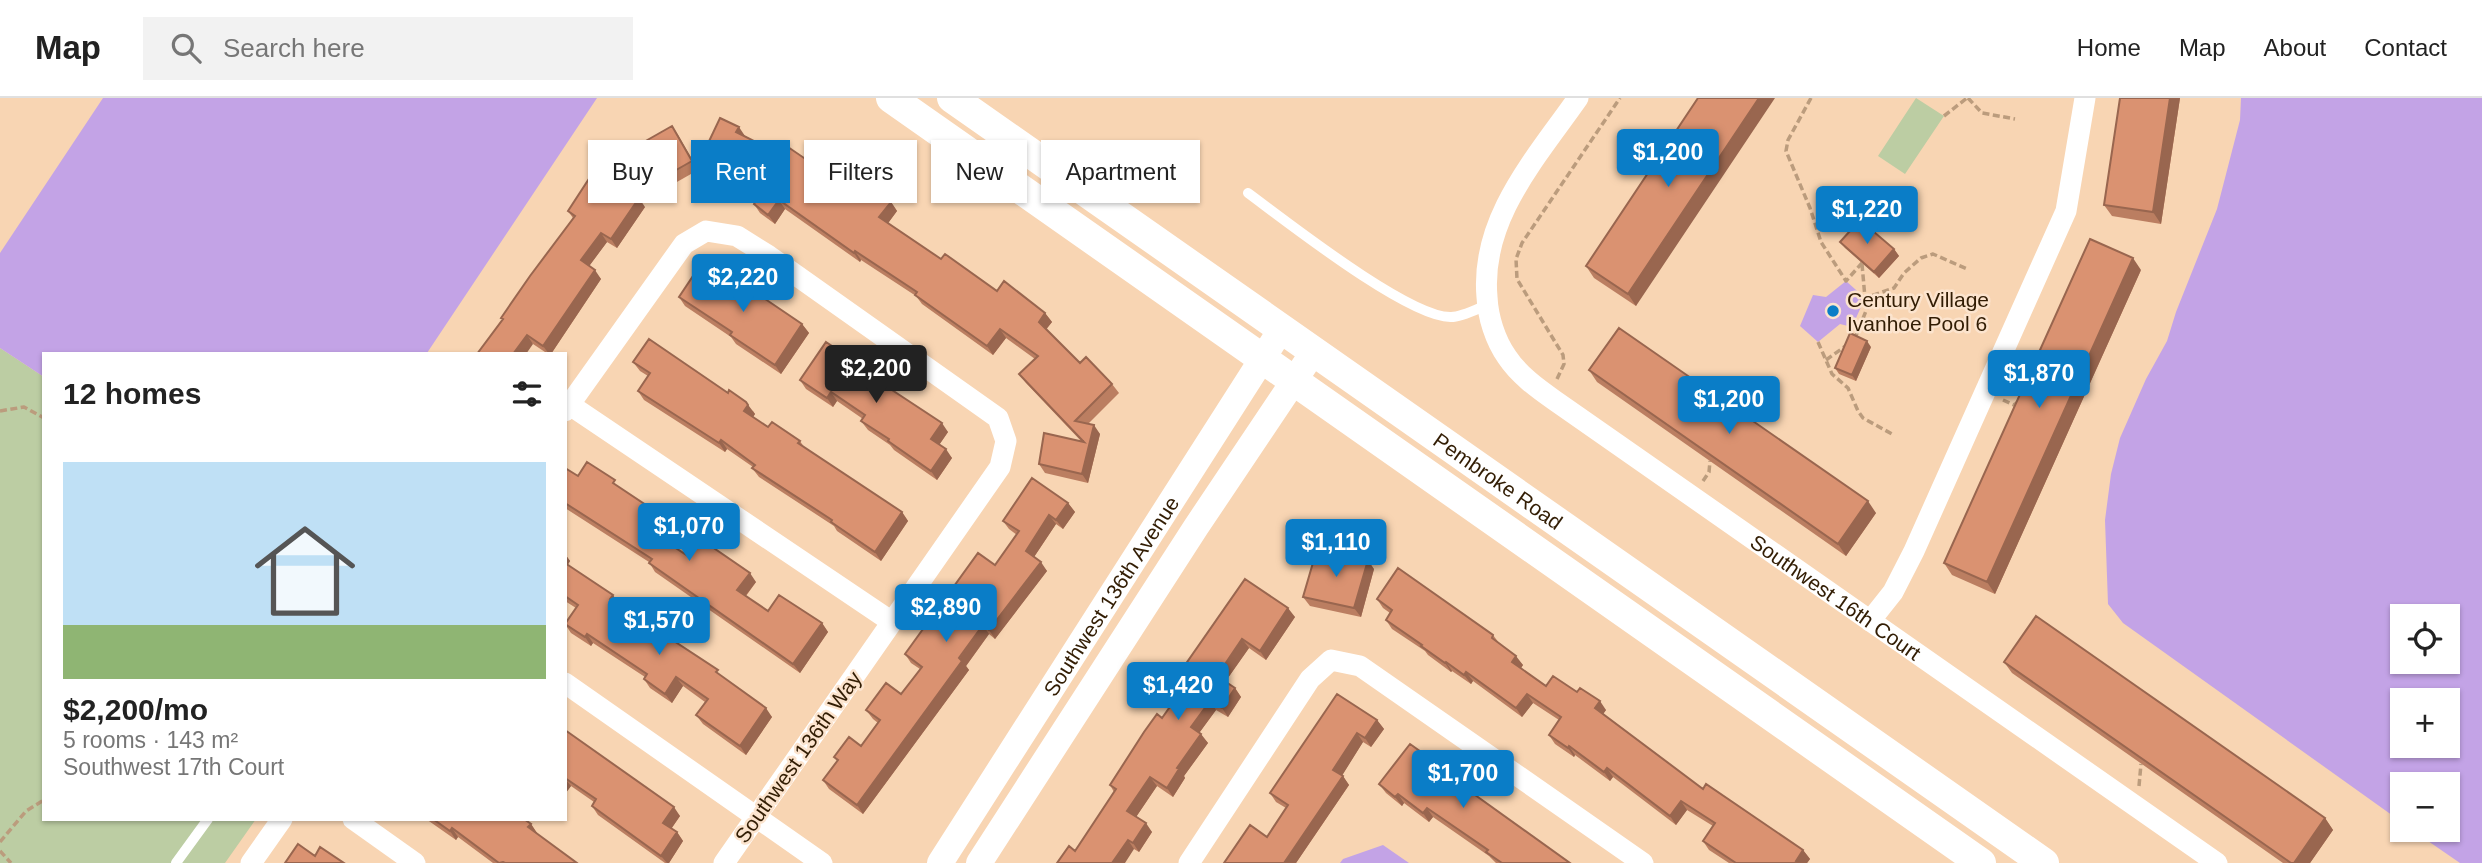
<!DOCTYPE html>
<meta charset="utf-8">
<style>
:root{--surface:#fff;--page:#f2f2f2;--text:#222;--muted:#767676;--line:#e0e0e0;--accent:#0a7dc7}
body{margin:0;font-family:Helvetica,sans-serif;background:var(--page);color:var(--text);height:100vh;display:flex;flex-direction:column;font-size:26px;white-space:nowrap}
*{box-sizing:border-box;margin:0}
p{font-size:23px;color:var(--muted)}
.icon{flex:none;width:38px;height:38px;fill:none;stroke:currentColor;stroke-width:2;stroke-linecap:round;stroke-linejoin:round}
.map{position:relative;flex:1;overflow:hidden}
.sheet{position:absolute;left:42px;top:254px;width:525px;height:469px;display:flex;flex-direction:column;background:var(--surface);border-radius:0px;box-shadow:0 2px 5px #0004}
.sheet>*{flex:none}
.hud{position:absolute;left:588px;top:42px;width:665px;height:63px;display:flex;gap:14px}
.fabs{position:absolute;left:2390px;top:506px;display:grid;gap:14px}
.fabs a{display:grid;place-items:center;width:70px;height:70px;border-radius:0px;background:var(--surface);box-shadow:0 2px 5px #0004;font-size:35px}
.price{position:absolute;translate:-50% -60px;padding:0 16px;border-radius:7px;background:var(--accent);color:#fff;font-size:23px;line-height:46px;filter:drop-shadow(0 2px 4px #0008)}
.price::after{content:'';position:absolute;left:50%;top:42px;width:21px;height:16px;margin-left:-10px;background:inherit;clip-path:polygon(0 0,100% 0,50% 100%)}
.price.on{background:#222;color:#fff}
ul{padding:0;list-style:none}
li{display:grid;align-content:center;gap:14px;height:371px;padding:0 21px}
li span{display:grid;place-items:center;height:217px;border-radius:0px;color:#555}
li>.icon{margin-inline-start:auto}
span .icon{width:126px;height:126px;fill:#fffc;stroke-width:1}
li b{font-size:30px}
h2{display:flex;justify-content:space-between;align-items:center;height:84px;padding:0 21px;font-size:30px}
.chip{padding:0 24px;border-radius:0px;background:var(--surface);box-shadow:0 2px 5px #0004;font-size:24px;line-height:63px}
.chip.on{background:var(--accent);color:#fff}
header{display:flex;align-items:center;gap:42px;box-sizing:border-box;height:98px;padding:0 35px;background:var(--surface);border-bottom:2px solid var(--line)}
header strong{font-size:33px}
nav{display:flex;gap:38px;margin-inline-start:auto;font-size:24px}
.search{width:490px;height:63px;background:var(--page);display:flex;align-items:center;gap:18px;box-sizing:border-box;padding:0 24px;border-radius:0px;color:var(--muted);font-size:26px}
.map>svg:first-child{display:block}
.green{fill:#bccda3}
.water{fill:#c3a3e6;fill-rule:evenodd}
.lines{fill:none;stroke-linecap:round;stroke-linejoin:round}
.path{stroke:#bb9c7d;stroke-width:3.5;stroke-dasharray:7 3.5;stroke-linecap:butt}
.service{stroke:#fff;stroke-width:10}
.minor{stroke:#fff;stroke-width:21}
.tertiary{stroke:#fff;stroke-width:26}
.secondary{stroke:#fff;stroke-width:30}
.wall{fill:#bb7e61}
.shaded-wall{fill:#99664f}
.building{fill:#da9271;stroke:#99664f;stroke-width:2}
.poi-dot{fill:#0a7dc7;stroke:#fce4ce;stroke-width:2.5}
.labels{text-anchor:middle;dominant-baseline:central;stroke-width:5;stroke-linejoin:round;paint-order:stroke}
.poi-label{font-size:21px;fill:#321d04;stroke:#fce4ce;text-anchor:start}
.street-label{font-size:21px;fill:#321d04;stroke:#fce4ce}
</style>
<header>
<strong>Map</strong>
<div class="search"><svg class="icon" aria-label="search" viewBox="0 0 24 24"><circle cx="10" cy="10" r="6"/><path d="M15 15l6 6"/></svg>Search here</div>
<nav><a>Home</a><a>Map</a><a>About</a><a>Contact</a></nav>
</header>
<div class="map">
<svg width="2482" height="765" viewBox="0 0 2482 765">
<rect width="100%" height="100%" fill="#f8d5b3"/>
<path class="green" d="M 1916,0 L 1944,18 L 1905,76 L 1878,58 Z
M 0,250 L 44,279 L 44,721 L 256,721 L 225,765 L 0,765 Z"/>
<path class="water" d="M 103,0 L 597,0 L 427,255 L 44,256 L 44,279 L 0,250 L 0,155 Z
M 2241,0 L 2482,0 L 2482,765 L 2460,765 L 2412,732 L 2448,732 L 2448,686 L 2403,686 L 2403,725 L 2123,525 L 2108,506 L 2105,422 L 2111,376 L 2120,340 L 2146,281 L 2167,243 L 2176,214 L 2217,111 L 2240,22 ZM 2448,518 L 2448,564 L 2403,564 L 2403,518 ZM 2403,602 L 2448,602 L 2448,648 L 2403,648 Z
M 1846,183 L 1865,200 L 1852,229 L 1840,226 L 1818,244 L 1800,228 L 1813,197 L 1826,199 Z
M 1383,747 L 1409,765 L 1340,765 L 1343,761 Z"/>
<g class="lines">
<path class="path" d="M 1811,0 L 1788,42 L 1786,53 L 1810,110 L 1821,144 L 1846,183 L 1862,165
M 1968,0 L 1982,15 L 2015,21
M 1944,18 L 1967,0
M 1637,39 L 1663,59
M 1862,166 L 1865,200 L 1894,190 L 1904,175 L 1921,160 L 1933,156 L 1967,171
M 1855,240 L 1872,198
M 1818,244 L 1832,276 L 1848,290 L 1858,313 L 1863,320 L 1892,336
M 1826,262 L 1847,247
M 1557,281 L 1564,266 L 1563,257 L 1517,181 L 1516,161 L 1522,145 L 1620,0
M 2003,302 L 2014,307 L 2018,304
M 0,313 L 24,309 L 44,320
M 1703,383 L 1709,374 L 1710,363
M 2139,688 L 2141,666
M 0,744 L 26,713 L 44,702
M 0,753 L 11,765"/>
<path class="service" d="M 1248,95 C 1286,123 1409,220 1451,219 C 1462,219 1477,211 1487,207
M 176,765 L 208,721"/>
<g class="minor">
<path id="s1" d="M 1578,0 C 1536,60 1480,121 1487,199 C 1488,219 1495,242 1507,259 C 1519,277 1537,290 1554,302 L 2217,765"/>
<path d="M 570,307 L 892,524"/>
<path d="M 565,313 L 684,146 L 706,133 L 737,138 L 769,158 L 998,320 L 1006,343 L 1000,369 L 724,765"/>
<path d="M 1870,523 L 1893,494 L 1914,453 L 2066,113 L 2085,0"/>
<path d="M 565,585 L 822,765"/>
<path d="M 353,721 L 415,765"/>
<path d="M 251,765 L 282,721"/>
<path d="M 1189,765 L 1310,581 L 1331,562 L 1360,568 L 1643,765"/>
</g>
<g class="tertiary">
<path id="s2" d="M 940,765 L 1282,230"/>
<path d="M 979,765 L 1196,429 L 1314,253"/>
</g>
<g class="secondary">
<path d="M 891,0 L 1981,765"/>
<path id="s3" d="M 952,0 L 2044,765"/>
</g>
</g>
<path class="wall" d="M 1698,0 L 1636,208 L 1594,180 L 1586,168 Z
M 2120,0 L 2180,0 L 2161,126 L 2112,118 L 2104,107 Z
M 672,28 L 698,72 L 654,97 L 648,88 Z
M 745,38 L 858,97 L 891,104 L 897,113 L 888,125 L 941,161 L 997,193 L 1045,215 L 1052,224 L 1046,231 L 1080,265 L 1112,286 L 1119,295 L 1088,326 L 1100,336 L 1088,385 L 1045,375 L 1039,366 L 1081,343 L 1026,285 L 1019,276 L 1035,261 L 1006,240 L 993,257 L 922,206 L 916,198 L 861,162 L 860,164 L 785,111 L 775,126 L 760,115 L 754,106 L 763,93 L 708,67 L 702,58 Z
M 645,109 L 617,150 L 607,144 L 589,168 L 601,181 L 551,256 L 548,256 L 533,246 L 503,221 L 501,220 L 573,120 L 568,113 Z
M 1840,144 L 1894,151 L 1899,158 L 1879,180 L 1845,150 Z
M 2141,172 L 1995,496 L 1952,477 L 1944,465 Z
M 711,186 L 802,226 L 809,235 L 781,276 L 736,246 L 731,239 L 685,208 L 679,199 Z
M 1871,249 L 1856,283 L 1839,276 L 1835,270 Z
M 853,262 L 858,270 L 948,334 L 939,347 L 952,360 L 937,382 L 894,352 L 890,347 L 868,332 L 861,323 L 863,321 L 837,303 L 833,309 L 806,291 L 800,282 Z
M 633,264 L 753,313 L 755,316 L 753,319 L 768,329 L 800,343 L 804,349 L 902,414 L 908,423 L 881,463 L 837,433 L 834,428 L 759,379 L 752,370 L 753,369 L 727,351 L 725,354 L 644,302 L 638,293 L 648,278 L 640,273 Z
M 1589,272 L 1876,415 L 1846,458 L 1597,284 Z
M 565,370 L 578,378 L 621,391 L 673,430 L 665,442 L 688,458 L 756,484 L 746,498 L 768,513 L 822,525 L 828,534 L 800,575 L 655,474 L 649,464 L 565,410 Z
M 1068,405 L 1075,414 L 1063,431 L 1056,426 L 1034,459 L 1047,473 L 995,541 L 989,536 L 966,568 L 969,572 L 863,716 L 829,691 L 823,682 L 837,663 L 834,659 L 861,648 L 878,625 L 873,621 L 866,612 L 901,596 L 920,571 L 911,565 L 905,556 L 995,467 L 1017,437 L 1009,431 L 1003,423 Z
M 565,456 L 570,463 L 568,467 L 619,506 L 618,507 L 724,580 L 772,619 L 746,657 L 703,626 L 696,617 L 705,604 L 683,588 L 672,605 L 650,590 L 644,581 L 645,579 L 593,545 L 591,548 L 571,535 L 565,526 L 576,510 L 565,503 Z
M 1346,459 L 1374,471 L 1361,519 L 1310,508 L 1303,499 Z
M 1245,481 L 1295,519 L 1266,562 L 1249,550 L 1225,584 L 1235,590 L 1241,599 L 1228,619 L 1216,612 L 1199,635 L 1208,645 L 1184,678 L 1185,680 L 1173,699 L 1157,688 L 1136,719 L 1152,734 L 1139,754 L 1134,751 L 1075,753 L 1114,694 L 1110,687 L 1162,620 L 1184,590 L 1176,580 Z
M 1377,501 L 1493,537 L 1499,545 L 1523,567 L 1521,570 L 1546,588 L 1577,594 L 1606,612 L 1603,616 L 1703,691 L 1803,752 L 1810,761 L 1807,765 L 1729,765 L 1709,752 L 1703,743 L 1713,728 L 1687,712 L 1676,727 L 1613,679 L 1610,683 L 1575,657 L 1574,659 L 1555,646 L 1549,637 L 1559,622 L 1533,605 L 1522,619 L 1473,583 L 1471,586 L 1452,573 L 1451,574 L 1428,557 L 1425,553 L 1392,531 L 1386,522 L 1390,515 L 1383,510 Z
M 2004,564 L 2325,720 L 2333,732 L 2310,765 L 2283,765 L 2012,575 Z
M 1377,622 L 1384,631 L 1371,649 L 1363,644 L 1342,677 L 1349,687 L 1296,765 L 1224,765 L 1267,739 L 1286,710 L 1276,704 L 1270,695 Z
M 565,632 L 680,718 L 671,731 L 677,734 L 683,743 L 669,765 L 665,765 L 598,717 L 592,708 L 594,704 L 571,688 L 565,696 Z
M 1458,685 L 1561,760 L 1570,765 L 1496,765 L 1489,758 L 1433,719 L 1429,724 L 1404,705 L 1402,708 L 1386,695 L 1379,686 Z
M 426,721 L 524,721 L 531,726 L 537,735 L 537,736 L 577,765 L 493,765 L 458,739 L 456,742 Z"/>
<path class="shaded-wall" d="M 1759,0 L 1775,0 L 1636,208 L 1628,196 Z
M 2170,0 L 2180,0 L 2161,126 L 2153,114 Z
M 672,28 L 678,37 L 698,72 L 692,63 Z
M 739,29 L 745,38 L 742,43 L 736,34 Z
M 639,100 L 645,109 L 617,150 L 611,141 Z
M 779,102 L 785,111 L 775,126 L 768,117 Z
M 891,104 L 897,113 L 886,128 L 879,119 Z
M 601,135 L 607,144 L 587,171 L 581,162 Z
M 1894,151 L 1899,158 L 1879,180 L 1874,174 Z
M 855,153 L 861,162 L 860,164 L 854,155 Z
M 2133,160 L 2141,172 L 1995,496 L 1987,484 Z
M 595,172 L 601,181 L 551,256 L 549,256 L 543,248 Z
M 1045,215 L 1052,224 L 1045,233 L 1039,224 Z
M 802,226 L 809,235 L 781,276 L 775,267 Z
M 1000,231 L 1006,240 L 993,257 L 987,248 Z
M 527,237 L 533,246 L 526,256 L 513,256 Z
M 1867,243 L 1871,249 L 1856,283 L 1852,277 Z
M 831,294 L 837,303 L 833,309 L 827,300 Z
M 746,304 L 755,316 L 751,322 L 744,313 Z
M 942,325 L 948,334 L 937,350 L 931,341 Z
M 1094,327 L 1100,336 L 1088,385 L 1082,376 Z
M 721,342 L 727,351 L 725,354 L 719,345 Z
M 946,351 L 952,360 L 937,382 L 931,373 Z
M 1868,403 L 1876,415 L 1846,458 L 1838,446 Z
M 1068,405 L 1075,414 L 1063,431 L 1056,422 Z
M 902,414 L 908,423 L 881,463 L 875,454 Z
M 1049,417 L 1056,426 L 1032,462 L 1026,453 Z
M 667,421 L 673,430 L 662,446 L 656,437 Z
M 565,456 L 570,463 L 565,470 Z
M 1368,462 L 1374,471 L 1361,519 L 1354,510 Z
M 1041,464 L 1047,473 L 995,541 L 989,532 Z
M 750,475 L 756,484 L 743,501 L 737,492 Z
M 613,497 L 619,506 L 616,510 L 610,501 Z
M 1288,510 L 1295,519 L 1266,562 L 1260,553 Z
M 822,525 L 828,534 L 800,575 L 793,566 Z
M 983,527 L 989,536 L 966,568 L 969,572 L 863,716 L 857,707 Z
M 587,536 L 593,545 L 591,548 L 585,539 Z
M 1242,541 L 1249,550 L 1223,587 L 1217,578 Z
M 1516,558 L 1523,567 L 1519,573 L 1512,564 Z
M 1446,564 L 1452,573 L 1451,574 L 1445,565 Z
M 1466,574 L 1473,583 L 1471,586 L 1464,577 Z
M 676,579 L 683,588 L 672,605 L 665,596 Z
M 1235,590 L 1241,599 L 1228,619 L 1222,610 Z
M 1527,596 L 1533,605 L 1522,619 L 1516,610 Z
M 1210,603 L 1216,612 L 1197,638 L 1191,629 Z
M 1600,603 L 1606,612 L 1601,619 L 1595,610 Z
M 766,610 L 772,619 L 746,657 L 740,648 Z
M 1377,622 L 1384,631 L 1371,649 L 1365,640 Z
M 1357,635 L 1363,644 L 1340,681 L 1333,672 Z
M 1201,636 L 1208,645 L 1184,678 L 1185,680 L 1173,699 L 1167,690 L 1177,670 Z
M 1569,648 L 1575,657 L 1574,659 L 1568,650 Z
M 1607,670 L 1613,679 L 1610,683 L 1604,674 Z
M 1343,678 L 1349,687 L 1296,765 L 1284,765 Z
M 1150,679 L 1157,688 L 1134,722 L 1127,713 Z
M 565,681 L 571,688 L 565,696 Z
M 1398,696 L 1404,705 L 1402,708 L 1395,699 Z
M 1681,703 L 1687,712 L 1676,727 L 1670,718 Z
M 674,709 L 680,718 L 669,734 L 663,725 Z
M 1427,710 L 1433,719 L 1429,724 L 1423,715 Z
M 2325,720 L 2333,732 L 2310,765 L 2294,765 Z
M 1146,725 L 1152,734 L 1139,754 L 1133,745 Z
M 531,726 L 537,735 L 535,738 L 528,729 Z
M 452,730 L 458,739 L 456,742 L 450,733 Z
M 677,734 L 683,743 L 669,765 L 667,765 L 661,758 Z
M 1128,742 L 1134,751 L 1125,765 L 1112,765 Z
M 1803,752 L 1810,761 L 1807,765 L 1798,765 L 1796,763 Z"/>
<path class="building" d="M 1698,0 L 1759,0 L 1628,196 L 1586,168 Z
M 2120,0 L 2170,0 L 2153,114 L 2104,107 Z
M 720,20 L 739,29 L 736,34 L 782,57 L 788,49 L 858,97 L 866,86 L 891,104 L 879,119 L 941,161 L 945,156 L 997,193 L 1004,183 L 1045,215 L 1039,224 L 1080,265 L 1086,259 L 1112,286 L 1075,323 L 1094,327 L 1082,376 L 1039,366 L 1044,335 L 1084,344 L 1019,276 L 1038,258 L 1000,231 L 987,248 L 915,197 L 917,194 L 855,153 L 854,155 L 779,102 L 768,117 L 754,106 L 766,89 L 702,58 Z
M 672,28 L 692,63 L 648,88 L 628,53 Z
M 596,70 L 639,100 L 611,141 L 601,135 L 581,162 L 595,172 L 543,248 L 527,237 L 513,256 L 477,256 L 503,221 L 501,220 L 530,178 L 575,118 L 568,113 Z
M 1860,122 L 1894,151 L 1874,174 L 1840,144 Z
M 2090,141 L 2133,160 L 1987,484 L 1944,465 Z
M 721,171 L 802,226 L 775,267 L 730,237 L 732,234 L 679,199 L 695,175 L 711,186 Z
M 1619,230 L 1868,403 L 1838,446 L 1589,272 Z
M 1850,235 L 1867,243 L 1852,277 L 1835,270 Z
M 649,241 L 728,295 L 729,292 L 746,304 L 748,307 L 744,313 L 768,329 L 772,324 L 800,343 L 798,345 L 902,414 L 875,454 L 831,424 L 832,422 L 752,370 L 755,367 L 721,342 L 719,345 L 638,293 L 650,275 L 633,264 Z
M 826,244 L 853,262 L 851,265 L 942,325 L 931,341 L 946,351 L 931,373 L 888,343 L 889,341 L 861,323 L 865,317 L 831,294 L 827,300 L 800,282 Z
M 587,364 L 615,382 L 613,385 L 667,421 L 656,437 L 688,458 L 699,440 L 750,475 L 737,492 L 768,513 L 779,497 L 822,525 L 793,566 L 649,465 L 652,461 L 565,405 L 565,370 L 578,378 Z
M 1032,380 L 1068,405 L 1056,422 L 1049,417 L 1026,453 L 1041,464 L 989,532 L 983,527 L 959,560 L 962,563 L 857,707 L 823,682 L 838,662 L 834,659 L 849,639 L 861,648 L 880,622 L 866,612 L 886,585 L 901,596 L 922,569 L 905,556 L 978,455 L 995,467 L 1019,433 L 1003,423 Z
M 1317,451 L 1346,459 L 1346,456 L 1368,462 L 1354,510 L 1303,499 Z
M 565,465 L 613,497 L 610,501 L 718,572 L 716,574 L 766,610 L 740,648 L 696,617 L 708,601 L 676,579 L 665,596 L 644,581 L 647,576 L 587,536 L 585,539 L 565,526 L 578,507 L 565,498 Z
M 1398,470 L 1493,537 L 1492,540 L 1516,558 L 1512,564 L 1546,588 L 1553,578 L 1577,594 L 1580,590 L 1600,603 L 1595,610 L 1703,691 L 1706,686 L 1803,752 L 1796,763 L 1800,765 L 1736,765 L 1703,743 L 1715,725 L 1681,703 L 1670,718 L 1607,670 L 1604,674 L 1569,648 L 1568,650 L 1549,637 L 1561,619 L 1527,596 L 1516,610 L 1466,574 L 1464,577 L 1446,564 L 1445,565 L 1421,548 L 1422,547 L 1386,522 L 1392,512 L 1377,501 Z
M 1245,481 L 1288,510 L 1260,553 L 1242,541 L 1217,578 L 1235,590 L 1222,610 L 1210,603 L 1191,629 L 1201,636 L 1177,670 L 1179,671 L 1167,690 L 1150,679 L 1127,713 L 1146,725 L 1133,745 L 1128,742 L 1112,765 L 1057,765 L 1069,748 L 1075,753 L 1116,691 L 1110,687 L 1144,634 L 1157,616 L 1162,620 L 1186,586 L 1176,580 Z
M 2036,518 L 2325,720 L 2294,765 L 2291,765 L 2004,564 Z
M 1337,596 L 1377,622 L 1365,640 L 1357,635 L 1333,672 L 1343,678 L 1284,765 L 1224,765 L 1250,727 L 1267,739 L 1288,707 L 1270,695 Z
M 565,632 L 674,709 L 663,725 L 677,734 L 661,758 L 592,708 L 596,701 L 565,680 Z
M 1410,646 L 1452,676 L 1450,679 L 1570,765 L 1502,765 L 1486,754 L 1488,752 L 1427,710 L 1423,715 L 1398,696 L 1395,699 L 1379,686 Z
M 433,721 L 524,721 L 531,726 L 528,729 L 577,765 L 505,765 L 503,764 L 499,765 L 452,730 L 450,733 Z
M 298,746 L 315,758 L 320,749 L 344,765 L 285,765 Z"/>
<circle class="poi-dot" cx="1833" cy="213" r="7"/>
<g class="labels">
<g class="poi-label">
<text x="1847" y="201">Century Village<tspan x="1847" dy="24">Ivanhoe Pool 6</tspan></text>
</g>
<g class="street-label">
<text stroke="none"><textPath href="#s3" startOffset="667">Pembroke Road</textPath></text>
<text stroke="none"><textPath href="#s2" startOffset="317">Southwest 136th Avenue</textPath></text>
<text stroke="none"><textPath href="#s1" startOffset="696">Southwest 16th Court</textPath></text>
<text transform="translate(798 659) rotate(-55)">Southwest 136th Way</text>
</g>
</g>
</svg>
<div class="fabs">
<a><svg class="icon" aria-label="locate" viewBox="0 0 24 24"><circle cx="12" cy="12" r="6"/><path d="M12 2v4M12 18v4M2 12h4M18 12h4"/></svg></a>
<a>+</a>
<a>−</a>
</div>
<b class="price" style="left:1668px;top:91px">$1,200</b>
<b class="price" style="left:1867px;top:148px">$1,220</b>
<b class="price" style="left:743px;top:216px">$2,220</b>
<b class="price on" style="left:876px;top:307px">$2,200</b>
<b class="price" style="left:2039px;top:312px">$1,870</b>
<b class="price" style="left:1729px;top:338px">$1,200</b>
<b class="price" style="left:689px;top:465px">$1,070</b>
<b class="price" style="left:1336px;top:481px">$1,110</b>
<b class="price" style="left:946px;top:546px">$2,890</b>
<b class="price" style="left:659px;top:559px">$1,570</b>
<b class="price" style="left:1178px;top:624px">$1,420</b>
<b class="price" style="left:1463px;top:712px">$1,700</b>
<div class="hud">
<a class="chip">Buy</a>
<a class="chip on">Rent</a>
<a class="chip">Filters</a>
<a class="chip">New</a>
<a class="chip">Apartment</a>
</div>
<section class="sheet">
<h2>12 homes<svg class="icon" aria-label="filters" viewBox="0 0 24 24"><path d="M4 7h16M4 17h16"/><circle cx="9" cy="7" r="2"/><circle cx="15" cy="17" r="2"/></svg></h2>
<ul>
<li><span style="background:linear-gradient(#bfe0f5 75%,#8fb573 0)"><svg class="icon" aria-label="home" viewBox="0 0 24 24"><path d="M3 11l9-7 9 7M6 9v11h12V9"/></svg></span><div><b>$2,200/mo</b><p>5 rooms · 143 m²</p><p>Southwest 17th Court</p></div></li>
</ul>
</section>
</div>
